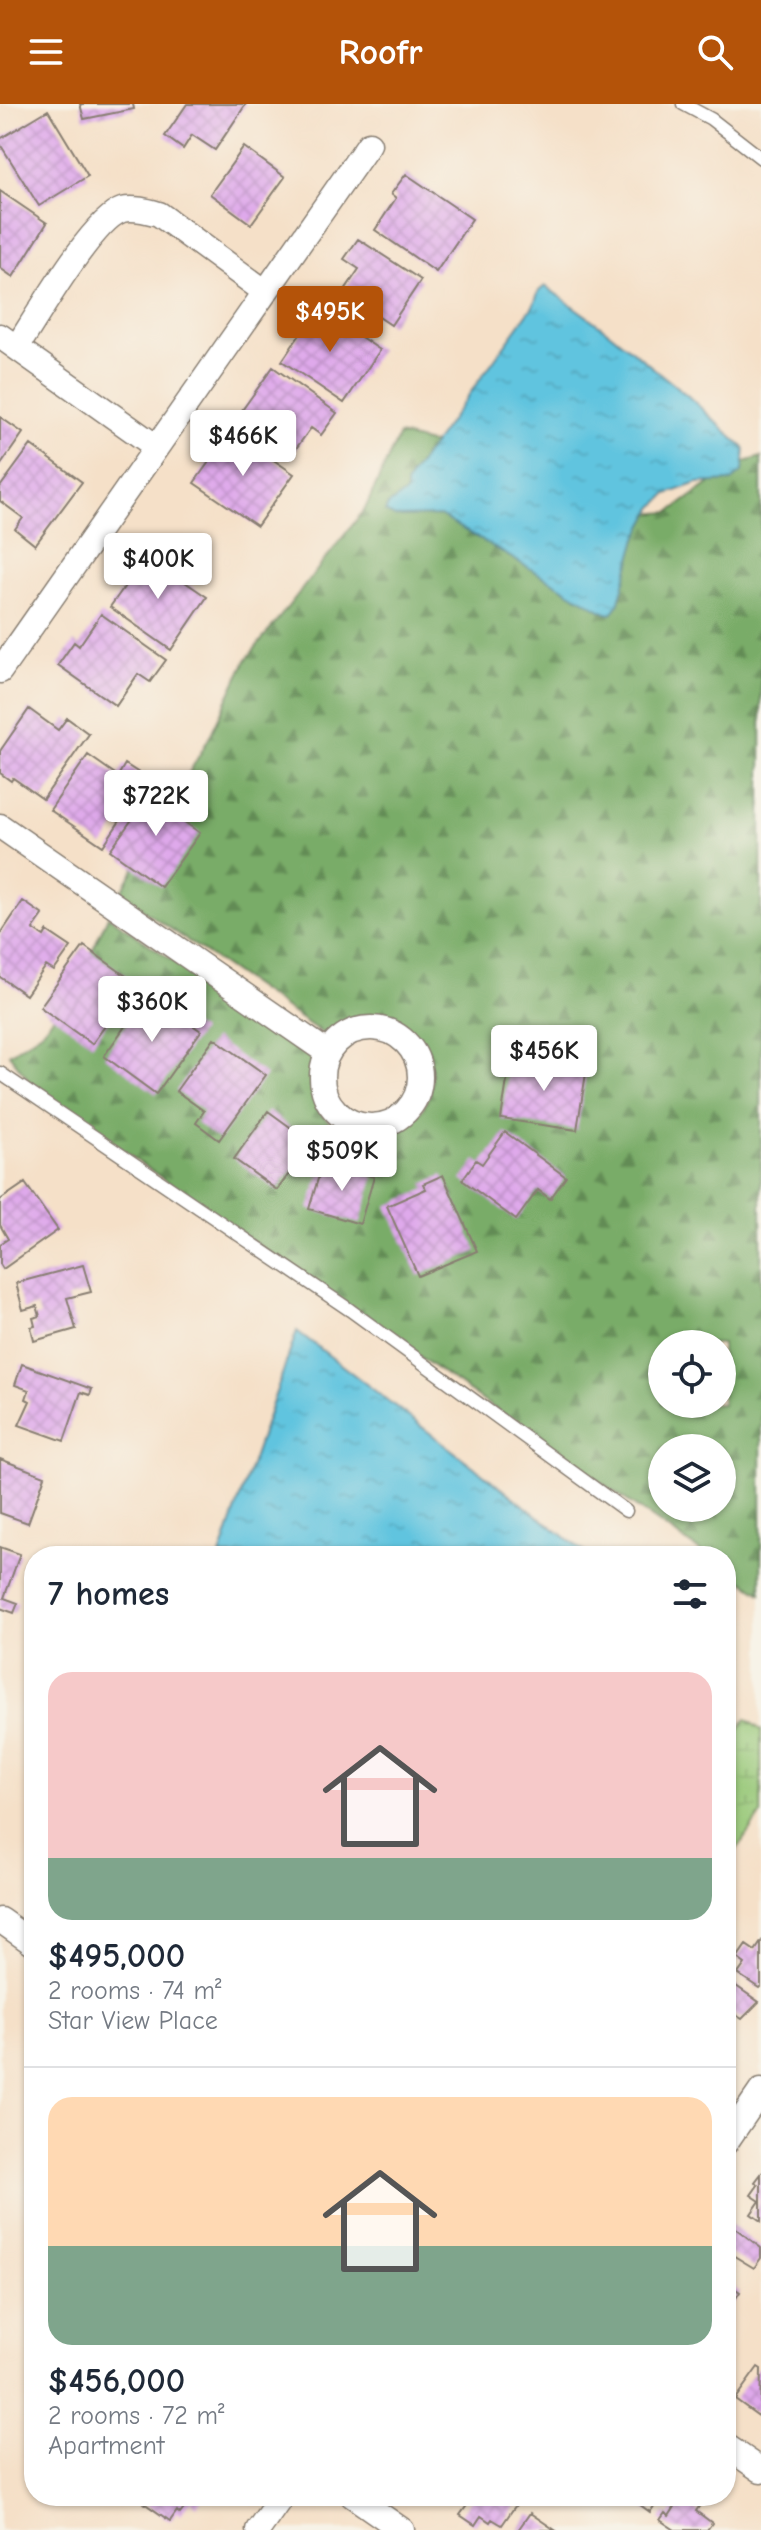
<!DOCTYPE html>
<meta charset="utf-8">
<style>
:root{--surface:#fff;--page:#f6f6f7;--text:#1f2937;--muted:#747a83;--line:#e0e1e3;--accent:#b45309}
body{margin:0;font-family:"Comic Neue",sans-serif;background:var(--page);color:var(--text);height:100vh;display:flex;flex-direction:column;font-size:30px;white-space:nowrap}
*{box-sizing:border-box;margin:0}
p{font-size:26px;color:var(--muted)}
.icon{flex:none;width:44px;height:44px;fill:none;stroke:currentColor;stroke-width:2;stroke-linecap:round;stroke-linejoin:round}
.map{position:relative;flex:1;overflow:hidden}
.side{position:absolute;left:24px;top:1442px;width:712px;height:960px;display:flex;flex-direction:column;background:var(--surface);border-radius:32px;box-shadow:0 2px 6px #0004}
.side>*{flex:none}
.tools{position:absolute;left:648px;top:1226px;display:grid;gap:16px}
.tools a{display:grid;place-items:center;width:88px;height:88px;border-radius:50%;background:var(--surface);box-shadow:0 2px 6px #0004;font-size:40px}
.price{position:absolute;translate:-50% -68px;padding:0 18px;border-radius:8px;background:#fff;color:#222;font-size:26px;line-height:52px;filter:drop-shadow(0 2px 4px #0008)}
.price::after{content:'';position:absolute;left:50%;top:48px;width:24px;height:18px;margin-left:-12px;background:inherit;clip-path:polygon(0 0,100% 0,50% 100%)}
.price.selected{background:var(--accent);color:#fff}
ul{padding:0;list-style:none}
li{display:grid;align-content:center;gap:16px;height:424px;padding:0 24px}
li+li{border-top:2px solid var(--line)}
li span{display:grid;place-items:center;height:248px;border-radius:24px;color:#555}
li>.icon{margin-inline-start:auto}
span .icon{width:144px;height:144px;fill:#fffc;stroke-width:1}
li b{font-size:34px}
h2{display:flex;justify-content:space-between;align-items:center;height:96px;padding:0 24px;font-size:34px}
header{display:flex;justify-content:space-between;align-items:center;height:104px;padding:0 24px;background:var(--accent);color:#fff;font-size:36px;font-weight:800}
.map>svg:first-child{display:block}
.forest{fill:url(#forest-firs);stroke:#4a6442;stroke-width:2;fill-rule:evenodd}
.wetland{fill:url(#wetland-marsh);stroke:#5a724a;stroke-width:2}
.water{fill:url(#water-ripples);stroke:#3e707e;stroke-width:2}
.building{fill:url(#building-cross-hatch)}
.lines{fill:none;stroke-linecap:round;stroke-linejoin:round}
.lane-casing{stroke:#887e72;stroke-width:15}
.street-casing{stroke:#887e72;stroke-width:27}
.lane{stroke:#fff;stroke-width:12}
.street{stroke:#fff;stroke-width:24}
</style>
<header><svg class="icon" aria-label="menu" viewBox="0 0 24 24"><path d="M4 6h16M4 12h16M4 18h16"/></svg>Roofr<svg class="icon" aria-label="search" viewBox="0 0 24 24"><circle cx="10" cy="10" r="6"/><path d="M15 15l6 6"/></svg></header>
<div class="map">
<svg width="761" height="2426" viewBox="0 0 761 2426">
<defs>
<pattern id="forest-firs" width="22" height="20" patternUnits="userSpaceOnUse" patternTransform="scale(2)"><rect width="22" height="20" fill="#79ac68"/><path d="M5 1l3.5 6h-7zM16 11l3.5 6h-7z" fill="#628b55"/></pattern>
<pattern id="wetland-marsh" width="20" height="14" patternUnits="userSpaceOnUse" patternTransform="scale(2)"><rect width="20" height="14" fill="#97c878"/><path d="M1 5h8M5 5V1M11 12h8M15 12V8" fill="none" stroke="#82ab67"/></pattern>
<pattern id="water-ripples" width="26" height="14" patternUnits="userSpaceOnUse" patternTransform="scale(2)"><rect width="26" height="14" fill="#61c4df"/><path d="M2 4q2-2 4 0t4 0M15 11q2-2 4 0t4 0" fill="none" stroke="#54a8bf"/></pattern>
<pattern id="building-cross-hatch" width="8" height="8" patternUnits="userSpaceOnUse" patternTransform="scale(2)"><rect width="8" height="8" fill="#dfa9eb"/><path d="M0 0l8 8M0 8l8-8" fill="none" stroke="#bf91c9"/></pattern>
</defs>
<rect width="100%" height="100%" fill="#f7f3e8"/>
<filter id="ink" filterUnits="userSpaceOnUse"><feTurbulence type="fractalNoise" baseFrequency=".0125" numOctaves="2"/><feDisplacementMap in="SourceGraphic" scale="16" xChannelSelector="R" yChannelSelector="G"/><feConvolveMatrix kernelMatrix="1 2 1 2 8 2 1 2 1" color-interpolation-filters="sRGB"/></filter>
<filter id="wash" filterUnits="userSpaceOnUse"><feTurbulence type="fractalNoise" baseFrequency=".006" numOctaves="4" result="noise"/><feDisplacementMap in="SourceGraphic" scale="32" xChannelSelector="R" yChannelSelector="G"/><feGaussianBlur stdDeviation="1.8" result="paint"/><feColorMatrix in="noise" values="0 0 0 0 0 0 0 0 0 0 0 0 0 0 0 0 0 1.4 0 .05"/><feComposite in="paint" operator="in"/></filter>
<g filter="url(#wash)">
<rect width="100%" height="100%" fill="#f5e0c8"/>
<path class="forest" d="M 399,331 L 527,365 L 605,413 L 670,408 L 735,361 L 761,353 L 761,1489 L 726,1465 L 726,1452 L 707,1452 L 39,989 L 9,950 L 40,929 L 72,891 L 108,812 L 314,954 C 304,986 320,1024 355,1031 C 371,1035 387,1033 402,1024 C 479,975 390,865 326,932 L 120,790 L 209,634 L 246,556 L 365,405 ZM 662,1240 L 722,1240 L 722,1300 L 662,1300 ZM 662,1344 L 722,1344 L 722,1404 L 662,1404 Z"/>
<path class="wetland" d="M 746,1615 L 761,1626 L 761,1710 L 726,1761 L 726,1644 Z"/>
<path class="water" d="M 545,182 L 610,229 L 688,292 L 745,345 L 743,367 L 732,377 L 698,379 L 667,390 L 653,404 L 637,434 L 618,501 L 612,510 L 606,509 L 440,412 L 395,413 L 385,408 L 388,401 L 406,389 L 406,381 L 411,371 L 533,202 L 539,187 Z
M 297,1227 L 590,1452 L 220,1452 Z"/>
<g id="blocks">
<path class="building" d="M 80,0 L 133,0 L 134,5 L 84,15 Z
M 187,0 L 246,0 L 215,46 L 192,31 L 183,45 L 165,32 Z
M 48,6 L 88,72 L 39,102 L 0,40 L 0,35 Z
M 244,43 L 285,73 L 251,120 L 210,90 Z
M 406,70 L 472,115 L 436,168 L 375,126 L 396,94 L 391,90 Z
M 0,87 L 47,119 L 13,173 L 0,164 Z
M 358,135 L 421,176 L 391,221 L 343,189 L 359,165 L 344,155 Z
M 314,201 L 380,246 L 344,299 L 282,257 L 303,226 L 299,223 Z
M 273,263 L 337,309 L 321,331 L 311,324 L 289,354 L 235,316 Z
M 0,313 L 23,329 L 0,362 Z
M 227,324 L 294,370 L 257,422 L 194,379 L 216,348 L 213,345 Z
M 31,341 L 82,378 L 35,441 L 15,425 L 23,414 L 0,397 L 0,383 Z
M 141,448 L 207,493 L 171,546 L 110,503 L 132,472 L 127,468 Z
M 101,510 L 166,556 L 150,578 L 138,570 L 116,602 L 58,561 L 74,538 L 79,542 Z
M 29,605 L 58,626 L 67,614 L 89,630 L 43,695 L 13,674 L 11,677 L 0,669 L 0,647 Z
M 88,651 L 118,672 L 125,660 L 148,675 L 103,742 L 50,706 Z
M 157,681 L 180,697 L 171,708 L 200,729 L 161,783 L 110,746 Z
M 23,797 L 43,811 L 33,825 L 44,832 L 47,827 L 71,843 L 54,867 L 46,862 L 26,891 L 0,873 L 0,831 Z
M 84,842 L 136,879 L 92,940 L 40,903 Z
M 148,890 L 201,927 L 156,990 L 104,952 Z
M 214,934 L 266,971 L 219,1036 L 196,1019 L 204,1007 L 176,987 Z
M 511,951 L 587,963 L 577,1026 L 501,1015 Z
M 268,1007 L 312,1039 L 277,1086 L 234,1055 Z
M 505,1028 L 566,1073 L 550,1095 L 538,1086 L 516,1116 L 462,1076 L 476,1056 L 482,1060 Z
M 323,1058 L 374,1073 L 360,1120 L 309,1105 Z
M 443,1071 L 477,1147 L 418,1172 L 387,1102 L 426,1085 L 423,1080 Z
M 25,1079 L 58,1126 L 3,1165 L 0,1160 L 0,1140 L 8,1135 L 0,1121 L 0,1096 Z
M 83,1161 L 91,1188 L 67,1194 L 76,1225 L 34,1237 L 31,1223 L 35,1222 L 33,1214 L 40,1212 L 37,1202 L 23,1206 L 16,1179 Z
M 22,1260 L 92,1285 L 90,1291 L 81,1288 L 64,1337 L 19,1321 L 30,1297 L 26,1295 L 29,1286 L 15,1281 Z
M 0,1355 L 45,1372 L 28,1419 L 0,1409 Z
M 0,1443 L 20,1450 L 4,1494 L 18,1499 L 14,1509 L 0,1504 Z
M 761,1838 L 761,1882 L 759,1884 L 738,1870 L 745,1860 L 737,1854 L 746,1841 L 755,1847 Z
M 726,1875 L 759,1898 L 742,1915 L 733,1909 L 726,1919 Z
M 761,2070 L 761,2117 L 751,2110 L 760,2097 L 751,2091 L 758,2081 L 755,2078 Z
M 726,2117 L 761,2144 L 761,2154 L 754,2164 L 726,2147 Z
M 726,2178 L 740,2188 L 726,2209 Z
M 758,2263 L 761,2265 L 760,2313 L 735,2295 Z
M 149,2392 L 204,2392 L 197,2402 L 190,2397 L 180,2410 L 177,2407 L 170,2417 L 144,2399 Z
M 474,2392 L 516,2392 L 520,2395 L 502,2421 L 492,2415 L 490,2418 L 481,2412 L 475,2421 L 460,2411 Z
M 628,2392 L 661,2392 L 650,2408 Z
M 682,2392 L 696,2392 L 703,2397 L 696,2407 L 712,2419 L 707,2426 L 675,2426 L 660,2416 L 665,2409 L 669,2412 Z
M 530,2409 L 555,2426 L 518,2426 Z"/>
</g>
</g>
<g filter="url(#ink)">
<use href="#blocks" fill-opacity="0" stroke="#887e72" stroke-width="2"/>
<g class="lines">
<defs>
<path id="lane" d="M 683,0 L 711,15 L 761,54
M 0,969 L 350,1206 L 626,1407"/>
<path id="street" d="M 0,232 L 155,342
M 17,243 C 37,213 92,116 122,106 C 134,103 148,107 159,110 L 264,187
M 0,567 L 369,40
M 0,722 L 328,949
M322 973a49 49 0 1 1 98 0a49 49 0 1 1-98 0Z
M 0,1816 L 34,1840
M 726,2038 L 761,1987
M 726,2342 L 761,2366
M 353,2392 L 402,2426
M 258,2426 L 282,2392"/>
</defs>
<use href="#lane" class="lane-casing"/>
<use href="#street" class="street-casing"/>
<use href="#lane" class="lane"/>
<use href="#street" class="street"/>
</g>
</g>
</svg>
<div class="tools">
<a><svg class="icon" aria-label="locate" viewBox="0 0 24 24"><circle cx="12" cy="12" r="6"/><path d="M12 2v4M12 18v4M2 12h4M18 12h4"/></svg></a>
<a><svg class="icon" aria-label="layers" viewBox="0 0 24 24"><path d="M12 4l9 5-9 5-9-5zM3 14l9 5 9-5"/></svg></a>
</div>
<b class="price selected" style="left:330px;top:250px">$495K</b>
<b class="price" style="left:243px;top:374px">$466K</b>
<b class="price" style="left:158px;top:497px">$400K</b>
<b class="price" style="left:156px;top:734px">$722K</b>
<b class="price" style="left:152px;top:940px">$360K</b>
<b class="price" style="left:544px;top:989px">$456K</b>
<b class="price" style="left:342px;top:1089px">$509K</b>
<section class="side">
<h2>7 homes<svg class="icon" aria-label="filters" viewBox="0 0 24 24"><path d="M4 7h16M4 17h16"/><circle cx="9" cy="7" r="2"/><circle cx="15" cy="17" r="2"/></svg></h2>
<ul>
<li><span style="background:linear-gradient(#f6c9c9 75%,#7fa58c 0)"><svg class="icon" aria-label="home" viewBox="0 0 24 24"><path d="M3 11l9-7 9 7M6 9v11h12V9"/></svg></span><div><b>$495,000</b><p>2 rooms · 74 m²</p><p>Star View Place</p></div></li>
<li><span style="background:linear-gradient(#ffd9b3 60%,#7fa58c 0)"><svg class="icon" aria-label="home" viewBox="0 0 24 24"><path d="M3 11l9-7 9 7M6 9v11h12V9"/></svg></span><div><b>$456,000</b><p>2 rooms · 72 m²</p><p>Apartment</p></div></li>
</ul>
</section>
</div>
